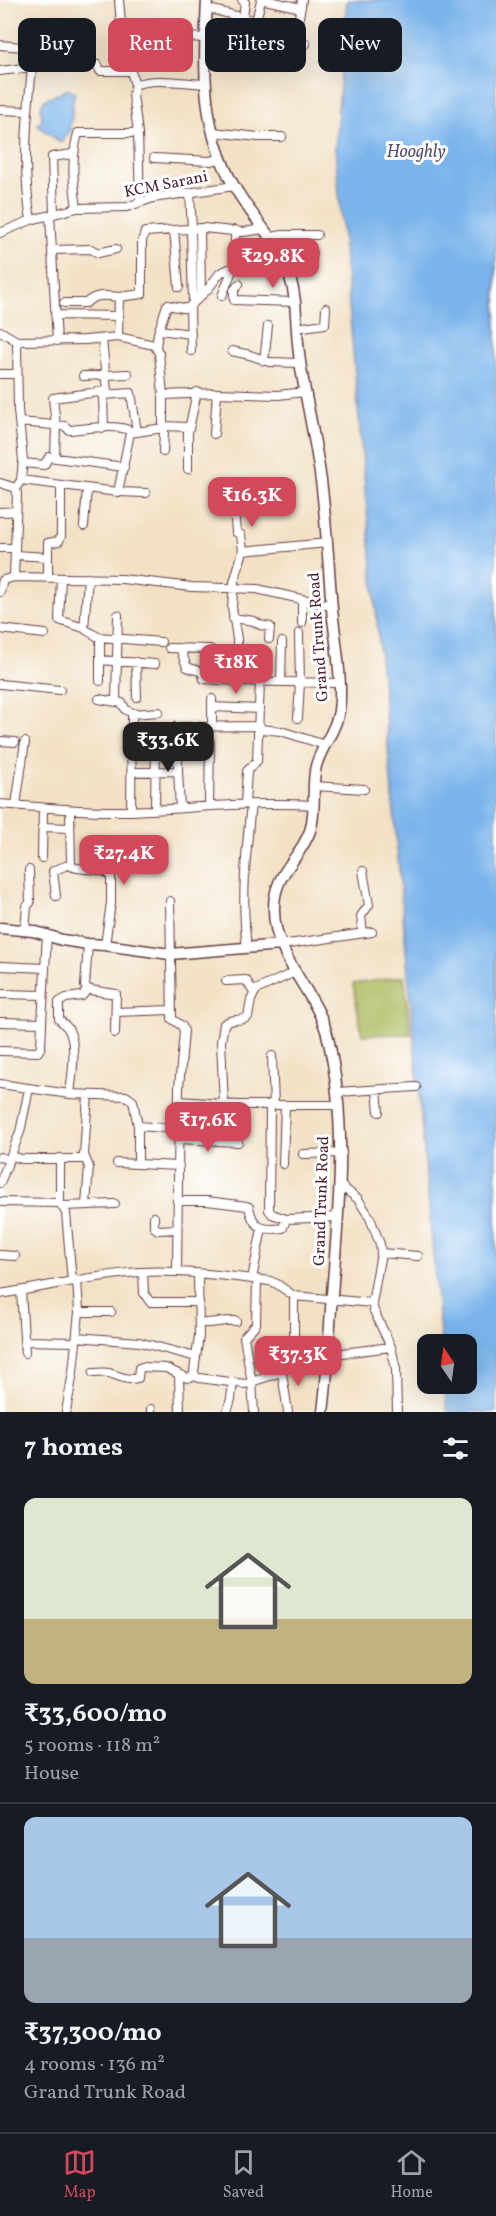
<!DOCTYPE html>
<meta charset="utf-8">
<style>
:root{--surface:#171b24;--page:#20242c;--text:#f1f3f6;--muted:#9ea1a6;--line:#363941;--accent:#d1495b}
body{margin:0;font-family:Vollkorn,serif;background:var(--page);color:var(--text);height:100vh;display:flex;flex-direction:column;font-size:22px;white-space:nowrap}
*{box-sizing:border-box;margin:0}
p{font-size:20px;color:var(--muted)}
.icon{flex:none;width:33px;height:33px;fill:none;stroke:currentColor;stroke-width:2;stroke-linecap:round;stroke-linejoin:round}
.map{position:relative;height:1412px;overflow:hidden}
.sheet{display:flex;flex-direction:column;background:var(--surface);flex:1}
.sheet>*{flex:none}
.hud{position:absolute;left:18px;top:18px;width:460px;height:54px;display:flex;gap:12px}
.needle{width:39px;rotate:347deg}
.buttons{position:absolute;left:417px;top:1334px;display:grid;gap:12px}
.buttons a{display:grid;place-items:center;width:60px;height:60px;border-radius:12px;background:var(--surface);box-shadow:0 6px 24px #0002;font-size:30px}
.price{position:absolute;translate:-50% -51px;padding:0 14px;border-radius:12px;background:var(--accent);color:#fff;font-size:20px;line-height:39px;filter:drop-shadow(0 2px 3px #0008)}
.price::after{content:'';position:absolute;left:50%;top:36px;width:18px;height:14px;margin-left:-9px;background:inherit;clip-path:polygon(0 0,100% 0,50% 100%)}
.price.on{background:#222;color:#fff}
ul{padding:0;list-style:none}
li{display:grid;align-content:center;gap:12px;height:318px;padding:0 24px}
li+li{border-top:2px solid var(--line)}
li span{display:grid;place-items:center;height:186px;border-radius:12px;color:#555}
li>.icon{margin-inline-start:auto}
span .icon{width:108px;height:108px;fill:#fffc;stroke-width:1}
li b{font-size:26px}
h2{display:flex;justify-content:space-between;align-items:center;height:72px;padding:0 24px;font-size:26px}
.tag{padding:0 21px;border-radius:12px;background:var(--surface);box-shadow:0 6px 24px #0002;font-size:21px;line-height:54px}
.tag.on{background:var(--accent);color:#fff}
.menu{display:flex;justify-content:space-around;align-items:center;height:84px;border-top:2px solid var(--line);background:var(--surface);font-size:16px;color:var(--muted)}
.menu a{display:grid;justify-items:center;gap:3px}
.menu .on{color:var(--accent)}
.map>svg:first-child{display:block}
.green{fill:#acbb5e;stroke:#7b6d44;stroke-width:1.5}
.water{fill:#79b4eb;stroke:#626a8b;stroke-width:1.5}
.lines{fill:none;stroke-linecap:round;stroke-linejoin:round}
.minor-casing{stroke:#633c42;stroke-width:10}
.major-casing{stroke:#633c42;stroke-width:13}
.minor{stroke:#fff;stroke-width:8}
.major{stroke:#fff;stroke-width:10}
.labels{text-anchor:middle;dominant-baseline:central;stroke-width:6;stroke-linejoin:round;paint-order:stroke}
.street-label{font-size:16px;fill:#4a1f2b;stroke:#fff}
.water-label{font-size:18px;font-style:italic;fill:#5a536e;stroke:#fff}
</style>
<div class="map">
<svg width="496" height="1412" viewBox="0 0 496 1412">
<rect width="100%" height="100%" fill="#fff"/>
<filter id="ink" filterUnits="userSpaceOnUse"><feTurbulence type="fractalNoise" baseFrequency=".0167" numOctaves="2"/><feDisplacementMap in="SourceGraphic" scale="12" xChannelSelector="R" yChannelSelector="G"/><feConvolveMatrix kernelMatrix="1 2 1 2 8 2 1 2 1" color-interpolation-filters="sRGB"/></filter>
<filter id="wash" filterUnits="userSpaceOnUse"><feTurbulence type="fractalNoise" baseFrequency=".008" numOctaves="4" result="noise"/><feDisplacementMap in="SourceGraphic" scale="24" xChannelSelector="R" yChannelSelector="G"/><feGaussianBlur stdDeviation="1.35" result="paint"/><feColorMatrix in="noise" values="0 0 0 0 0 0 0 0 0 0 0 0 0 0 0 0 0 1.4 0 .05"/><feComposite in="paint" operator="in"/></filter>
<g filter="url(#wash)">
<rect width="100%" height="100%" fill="#f2e1c5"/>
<path class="green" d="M 404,976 L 411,1034 L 362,1035 L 353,984 Z"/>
<path class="water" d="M 347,0 L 496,0 L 496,1412 L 447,1412 L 444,1383 L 466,1383 L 466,1344 L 441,1344 L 335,148 Z
M 68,89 L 75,94 C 69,103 76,115 69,125 L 71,130 L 61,143 L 37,125 L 42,120 L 41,107 L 44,100 Z"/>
</g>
<g filter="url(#ink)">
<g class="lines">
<defs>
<path id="minor" d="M 119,0 L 122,34
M 242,0 L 245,2 L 243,17
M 265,0 L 301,8
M 206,8 L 256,21 L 263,33 L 256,54
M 256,21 L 261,0
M 263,33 L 295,39 L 302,0
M 151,35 L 204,38
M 294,39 L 306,44
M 0,45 L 80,52 L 84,63 L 98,65 L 100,71 L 131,71 L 135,85
M 0,71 L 32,67
M 0,110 L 27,111
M 213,132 L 258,137 L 282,137
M 154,158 L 210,161 L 220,159
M 190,194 L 192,229
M 140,202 L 138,133 L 133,95 L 135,85 C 150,77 187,83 205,84
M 77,208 C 73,181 71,159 78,133 L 138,133
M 54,213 L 52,157 L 72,154
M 50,215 L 57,341
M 31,220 C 21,162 28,107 34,49
M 200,228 L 201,295
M 191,229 L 193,302
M 174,230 L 179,287
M 0,233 L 31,220 L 77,208 L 127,207 L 153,198 L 234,186
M 271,237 L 283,235 L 317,235
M 52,250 L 91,249 L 98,253 L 116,249
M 285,262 L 312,257 L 311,248
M 239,284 L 234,290 L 234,300 L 295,302
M 222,296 L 235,263 L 235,230
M 64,303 L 86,303 C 96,293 107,296 119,297
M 55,315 L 119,316
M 296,328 L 325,324 L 326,308
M 159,330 L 191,334
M 0,331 L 17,341
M 118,337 L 119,297 L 142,294 L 142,241 L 145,232 L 203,228 L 243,232 L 264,229
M 102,339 L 107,391 L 103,396 L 104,428
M 156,347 L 158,333 L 167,305 L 189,309
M 191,351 L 190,306 L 208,289 L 220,273 L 235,266
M 232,351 L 250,355 L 270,362 L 300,363
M 264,361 L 268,326
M 0,374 L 17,374
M 83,376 L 128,374
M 104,395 L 131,393 L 137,432
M 19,422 L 65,426 L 69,430 C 85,429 120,423 132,432
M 164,426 L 188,427 L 188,469
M 162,429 L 164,432 L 163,452
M 189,429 L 197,392
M 214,434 L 217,393 L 278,395 L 305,392
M 55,458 L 56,425 L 53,398 L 107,391
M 23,463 L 44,465 L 49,457 L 124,467
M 21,480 L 23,460 L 18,410 L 17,341 L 85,340 L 118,337 L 154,345 L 159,353 L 163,395
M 0,483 L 16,488 L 17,494 L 14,577 L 3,580 L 0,592
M 16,488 L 21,480 L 118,492 L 130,433 L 163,428 L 163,395 L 217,393
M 118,492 L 146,493
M 234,509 L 236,532 L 241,535 L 243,551
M 0,512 L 16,511
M 84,526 L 87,489
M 327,543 L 243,551 L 234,582 L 232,607 L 237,639 L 238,681 L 338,683
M 0,548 L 15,548
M 15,555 L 48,557
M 14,577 L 122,579 L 192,587 L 257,589 L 332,606
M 48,578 L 48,543 L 59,541 L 61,536 L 61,486
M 61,578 L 59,620 L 84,628
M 88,578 L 84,628 L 86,630 L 100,638 L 100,681
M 302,600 L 302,623
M 233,618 L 254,621 L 260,625 L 270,627 L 269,639
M 0,629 L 45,634
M 99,637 L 161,642
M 169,648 L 210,649 L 217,655 L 238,657
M 180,648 L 187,667 L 202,672 L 204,679 L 238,681
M 100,660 L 155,664
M 136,662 L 137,697
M 281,682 L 282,642
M 0,684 L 60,690
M 99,699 L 122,703 L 126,710 L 133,713
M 116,702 L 118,615
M 212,707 L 260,709
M 298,718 L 300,683 L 299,633
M 212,726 L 212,699
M 171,727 L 260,726
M 260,729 L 281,731 L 325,745
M 0,741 L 15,742
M 178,771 L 180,808
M 132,772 L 178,771 L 178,750
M 314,786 L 364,789
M 0,804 C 41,807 83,812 125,811 C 188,809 251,801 314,805
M 245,804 L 247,771 L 257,761 L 260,681
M 16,805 L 25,742
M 209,806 L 210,742
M 155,809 L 156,737
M 70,810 L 71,866 C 82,872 104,866 111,876 L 111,903 L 105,945
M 131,810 L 132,714 L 159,712
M 42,827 L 70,828
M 42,858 L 43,808
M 363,871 L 369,905 L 361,916 L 363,933
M 56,896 L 53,871 L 70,864
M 170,901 L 172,1019 L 182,1026 L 184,1031 L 179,1088 L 177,1272
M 25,930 L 27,906 L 30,903 L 29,870
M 88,944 L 85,986 L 90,990 L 116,994 L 115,1033
M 281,945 L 372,932
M 247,948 C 241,899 246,853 251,804
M 0,966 L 45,968
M 226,981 L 246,980 L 254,993
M 0,994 L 43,995
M 116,1012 L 171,1010
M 0,1022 L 42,1023 L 47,934
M 0,1051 L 38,1052 L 41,1047 L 42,1023
M 272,1056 L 274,1105
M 0,1084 L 70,1094 L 126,1096 L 133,1101 L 138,1126 L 179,1129
M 377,1090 L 379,1112
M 337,1092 L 416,1087
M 70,1094 C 72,1077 77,1046 69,1030 C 67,1026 62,1023 59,1019 L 59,1002 L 66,998 L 82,996 L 88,989
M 179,1101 L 238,1105 L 338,1105
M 224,1104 L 221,1042 L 224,1024 C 230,1018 240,1022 248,1017 L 251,1000 L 256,990 L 295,972
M 270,1104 L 269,1210 L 272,1214 L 286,1219
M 179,1139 L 238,1142
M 303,1154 L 342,1153
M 12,1156 L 22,1159 L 85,1159
M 0,1157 L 9,1160
M 60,1158 L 60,1203
M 117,1163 L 179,1166
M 138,1164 L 138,1126
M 283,1164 L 285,1105
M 0,1183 L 20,1132 L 29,1089
M 341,1186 L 358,1199 L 370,1218 L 380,1244 L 381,1253 L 372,1303 L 374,1311 L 391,1347 L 396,1369 L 397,1412
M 177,1201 L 207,1201 L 247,1206 L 249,1207 C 253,1228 262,1231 283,1228 L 286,1219 L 338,1217
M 0,1202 L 60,1203 L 66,1213 L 72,1281
M 86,1204 L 89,1167 L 84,1155 L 88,1095
M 64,1206 L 115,1204
M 154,1217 L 154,1227 L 158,1230 L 177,1229
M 381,1253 L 418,1256
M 0,1255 L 15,1256
M 143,1272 L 144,1293 L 150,1302 L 199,1302
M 198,1274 L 199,1336 L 194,1371 L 195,1376 L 199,1378 L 245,1384 L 273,1375 L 294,1359 L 391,1347
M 252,1279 L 262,1228
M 21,1291 L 25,1353
M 0,1294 C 47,1287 93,1275 141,1272 C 184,1270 227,1276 270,1281 L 277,1284 L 294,1296 L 372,1303
M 79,1312 L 111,1312
M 199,1323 C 213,1324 223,1320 236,1321
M 77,1337 L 139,1342 L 196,1357
M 24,1341 L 76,1342
M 294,1359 L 294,1296
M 281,1367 L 288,1412
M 93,1373 C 98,1373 104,1372 109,1373 C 119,1376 127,1381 138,1378 L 139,1368 L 142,1367 L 166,1368 L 187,1378 L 195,1376
M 179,1375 L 180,1412
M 66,1412 L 73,1372 L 79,1312 L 77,1280
M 151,1412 L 151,1409
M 227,1412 L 231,1399 L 233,1382
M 254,1412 L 252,1383 L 244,1337 L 256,1324 L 257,1280"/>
<path id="major" d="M 207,0 C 204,65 200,127 234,186 C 259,230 289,247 295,302 C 297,324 297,346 301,368 C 308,411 319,455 323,498 C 327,535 329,572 332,609 C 335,639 343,682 339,711 C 336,731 321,747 316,766 C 311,787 317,810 310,831 C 299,861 273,873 274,910 C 274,959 318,993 328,1038 C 348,1126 339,1206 332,1294 C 329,1334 328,1373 323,1412
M 0,928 L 33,931 L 62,940 L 88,944 L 105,945 L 170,954 L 281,945"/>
</defs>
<use href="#minor" class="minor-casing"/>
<use href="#major" class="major-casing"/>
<use href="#minor" class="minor"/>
<use href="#major" class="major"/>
</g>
</g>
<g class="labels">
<g class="street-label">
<text transform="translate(166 185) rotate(-11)">KCM Sarani</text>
<text transform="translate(319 637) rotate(-94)">Grand Trunk Road</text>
<text transform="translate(322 1201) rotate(-88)">Grand Trunk Road</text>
</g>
<g class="water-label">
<text x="416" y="152">Hooghly</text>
</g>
</g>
</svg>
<div class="buttons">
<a><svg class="needle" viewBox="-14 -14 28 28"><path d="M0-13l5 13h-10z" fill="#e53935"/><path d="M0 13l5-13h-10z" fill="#9ea1a6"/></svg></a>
</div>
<b class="price" style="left:273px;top:289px">₹29.8K</b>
<b class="price" style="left:252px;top:528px">₹16.3K</b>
<b class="price" style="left:236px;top:695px">₹18K</b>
<b class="price on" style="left:168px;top:773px">₹33.6K</b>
<b class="price" style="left:124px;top:886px">₹27.4K</b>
<b class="price" style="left:208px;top:1153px">₹17.6K</b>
<b class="price" style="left:298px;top:1387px">₹37.3K</b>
<div class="hud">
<a class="tag">Buy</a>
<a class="tag on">Rent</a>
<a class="tag">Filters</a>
<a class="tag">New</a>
</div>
</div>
<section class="sheet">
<h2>7 homes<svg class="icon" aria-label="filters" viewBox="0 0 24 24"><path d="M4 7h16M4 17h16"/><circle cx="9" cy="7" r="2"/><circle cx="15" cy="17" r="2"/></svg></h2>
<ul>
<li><span style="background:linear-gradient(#dfe7d0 65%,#c2b280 0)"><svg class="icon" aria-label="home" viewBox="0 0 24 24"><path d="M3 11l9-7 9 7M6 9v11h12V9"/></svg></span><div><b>₹33,600/mo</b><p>5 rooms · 118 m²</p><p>House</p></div></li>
<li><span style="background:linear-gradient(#a9c7e8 65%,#9aa5b1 0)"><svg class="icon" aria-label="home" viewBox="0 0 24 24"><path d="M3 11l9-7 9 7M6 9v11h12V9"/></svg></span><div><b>₹37,300/mo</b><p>4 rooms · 136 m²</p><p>Grand Trunk Road</p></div></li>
</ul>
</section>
<nav class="menu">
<a class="on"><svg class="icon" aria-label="map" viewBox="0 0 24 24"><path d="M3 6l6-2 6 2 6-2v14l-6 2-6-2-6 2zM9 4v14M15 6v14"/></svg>Map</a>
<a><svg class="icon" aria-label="saved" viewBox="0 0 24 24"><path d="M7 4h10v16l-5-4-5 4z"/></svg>Saved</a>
<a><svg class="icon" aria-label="home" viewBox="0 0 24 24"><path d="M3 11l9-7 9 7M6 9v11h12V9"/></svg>Home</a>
</nav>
